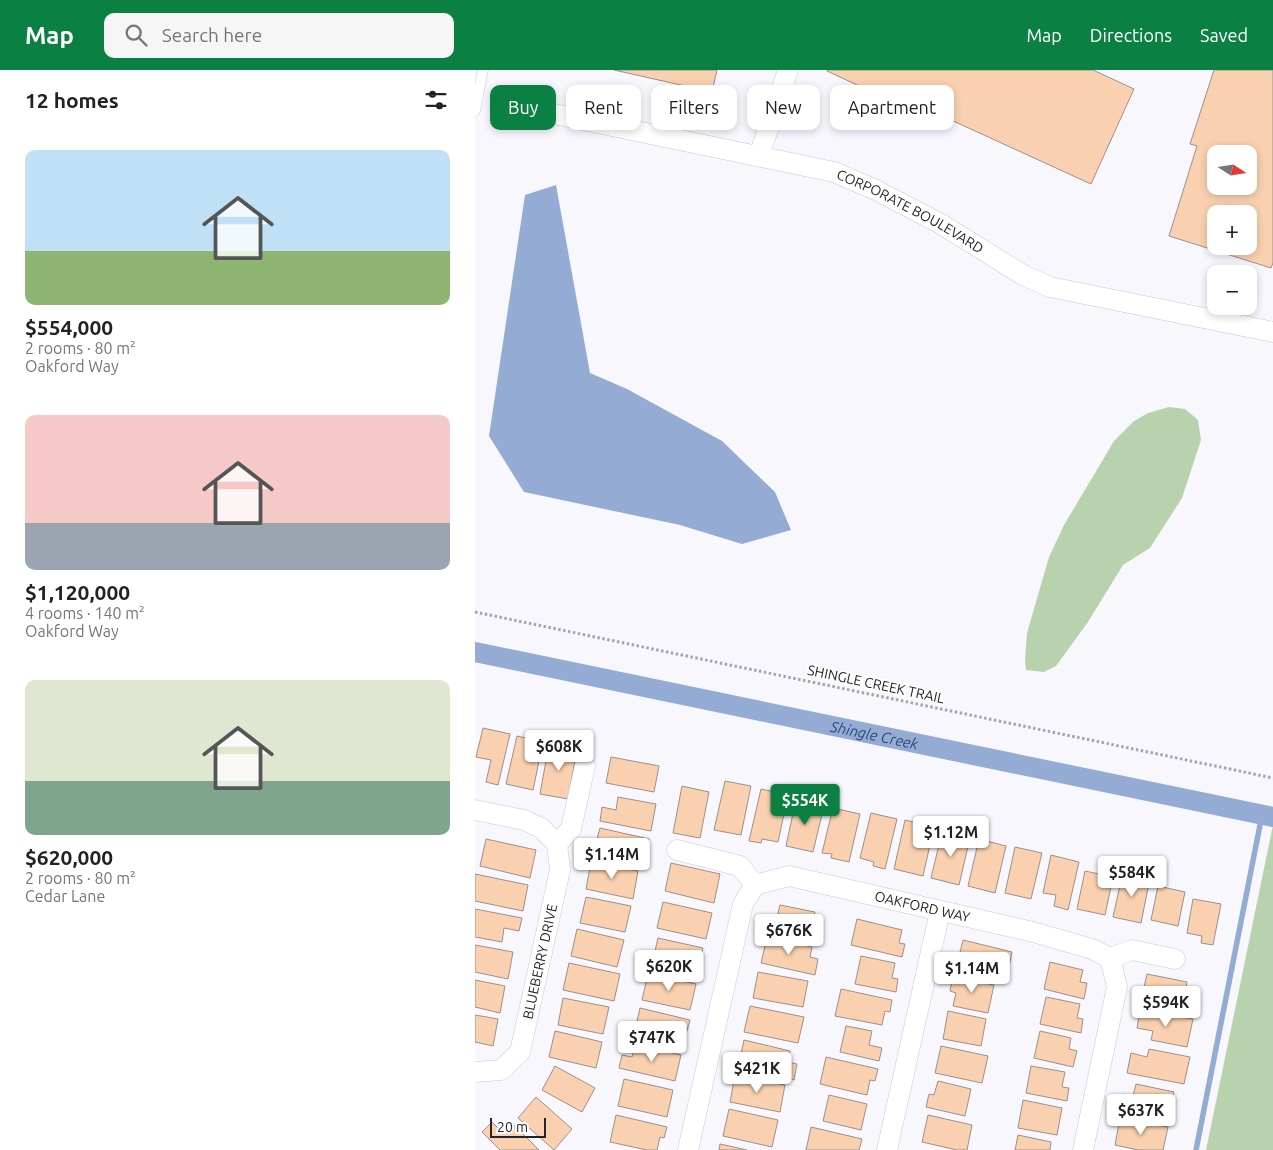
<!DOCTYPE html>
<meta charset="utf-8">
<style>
:root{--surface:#fff;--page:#f6f6f6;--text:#222;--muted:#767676;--accent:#0b8043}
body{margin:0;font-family:Ubuntu,sans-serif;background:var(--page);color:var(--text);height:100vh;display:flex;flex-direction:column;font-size:19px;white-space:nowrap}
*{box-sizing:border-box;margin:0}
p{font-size:16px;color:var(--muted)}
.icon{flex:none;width:28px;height:28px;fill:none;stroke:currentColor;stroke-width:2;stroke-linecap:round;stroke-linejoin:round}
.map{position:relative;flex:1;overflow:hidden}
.side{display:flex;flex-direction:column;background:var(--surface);width:475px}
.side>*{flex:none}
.banner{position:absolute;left:15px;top:15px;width:475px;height:45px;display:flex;gap:10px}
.needle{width:32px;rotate:102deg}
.tools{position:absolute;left:732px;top:75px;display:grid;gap:10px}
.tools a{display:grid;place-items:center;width:50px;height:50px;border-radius:10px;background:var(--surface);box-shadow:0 2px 8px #0003;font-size:25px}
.scale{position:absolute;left:15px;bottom:12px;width:56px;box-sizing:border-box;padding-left:5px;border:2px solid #242429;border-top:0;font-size:14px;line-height:18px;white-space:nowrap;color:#242429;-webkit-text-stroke:4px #fff;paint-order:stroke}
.price{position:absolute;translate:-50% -42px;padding:0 11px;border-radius:5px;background:#fff;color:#222;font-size:16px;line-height:32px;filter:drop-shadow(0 1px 2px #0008)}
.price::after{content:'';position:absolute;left:50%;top:30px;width:15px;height:11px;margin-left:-8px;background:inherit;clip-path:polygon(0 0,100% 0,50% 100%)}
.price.current{background:var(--accent);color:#fff}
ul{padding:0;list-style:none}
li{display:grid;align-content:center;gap:10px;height:265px;padding:0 25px}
li span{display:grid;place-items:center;height:155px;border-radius:10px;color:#555}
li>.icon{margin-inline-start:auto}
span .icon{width:90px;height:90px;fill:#fffc;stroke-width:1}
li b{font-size:21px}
h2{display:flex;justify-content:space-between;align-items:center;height:60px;padding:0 25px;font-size:21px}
.chip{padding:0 18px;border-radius:10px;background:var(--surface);box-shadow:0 2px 8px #0003;font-size:18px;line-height:45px}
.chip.current{background:var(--accent);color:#fff}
header{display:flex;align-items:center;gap:30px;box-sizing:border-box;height:70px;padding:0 25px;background:var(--accent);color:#fff}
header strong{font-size:24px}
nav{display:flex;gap:28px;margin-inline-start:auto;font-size:18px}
.search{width:350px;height:45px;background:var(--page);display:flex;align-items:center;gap:12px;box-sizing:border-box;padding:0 18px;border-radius:10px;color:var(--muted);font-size:19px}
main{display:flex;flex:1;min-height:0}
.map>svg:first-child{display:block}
.green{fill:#b9d2ae}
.water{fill:#94abd3}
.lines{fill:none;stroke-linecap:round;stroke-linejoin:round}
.stream{stroke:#94abd3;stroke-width:5.5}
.canal{stroke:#94abd3;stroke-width:20}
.building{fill:#f9d1b0;stroke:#9d9086;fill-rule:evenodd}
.service-casing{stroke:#c8c6d5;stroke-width:11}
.minor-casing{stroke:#c8c6d5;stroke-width:21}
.path{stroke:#a6a5ab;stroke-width:3;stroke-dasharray:2.5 2.5;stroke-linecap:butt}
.service{stroke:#fff;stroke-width:10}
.minor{stroke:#fff;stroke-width:20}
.labels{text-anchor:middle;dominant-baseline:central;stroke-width:4;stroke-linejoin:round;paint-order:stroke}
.street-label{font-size:14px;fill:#242429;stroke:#fff}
.water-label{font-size:15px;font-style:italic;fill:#2e497d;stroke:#fff}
</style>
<header>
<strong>Map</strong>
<div class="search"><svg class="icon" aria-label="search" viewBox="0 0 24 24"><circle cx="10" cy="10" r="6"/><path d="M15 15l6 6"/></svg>Search here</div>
<nav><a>Map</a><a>Directions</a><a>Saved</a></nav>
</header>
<main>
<section class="side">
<h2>12 homes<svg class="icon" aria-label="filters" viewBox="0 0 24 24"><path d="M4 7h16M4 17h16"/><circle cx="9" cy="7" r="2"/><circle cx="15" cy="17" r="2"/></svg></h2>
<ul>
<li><span style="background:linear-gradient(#bfe0f5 65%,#8fb573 0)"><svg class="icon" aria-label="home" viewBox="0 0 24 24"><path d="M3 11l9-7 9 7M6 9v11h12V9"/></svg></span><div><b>$554,000</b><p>2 rooms · 80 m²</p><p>Oakford Way</p></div></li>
<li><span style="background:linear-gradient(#f6c9c9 70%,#9aa5b1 0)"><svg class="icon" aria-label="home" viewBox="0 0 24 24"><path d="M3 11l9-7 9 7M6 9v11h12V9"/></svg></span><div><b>$1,120,000</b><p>4 rooms · 140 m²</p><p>Oakford Way</p></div></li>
<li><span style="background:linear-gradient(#dfe7d0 65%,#7fa58c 0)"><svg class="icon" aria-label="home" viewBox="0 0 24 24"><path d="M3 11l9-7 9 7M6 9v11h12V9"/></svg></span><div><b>$620,000</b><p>2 rooms · 80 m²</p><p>Cedar Lane</p></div></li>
</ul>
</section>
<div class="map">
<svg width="798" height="1080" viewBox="0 0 798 1080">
<rect width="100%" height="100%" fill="#f8f7fe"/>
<path class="green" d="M 694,337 L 710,339 L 723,350 L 726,370 L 707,428 L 675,478 L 648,495 L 613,552 L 581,596 L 569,602 L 551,600 L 550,591 L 552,563 L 574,487 L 589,455 L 639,371 L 659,351 L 673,343 Z
M 798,755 L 798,1080 L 731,1080 Z"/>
<path class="water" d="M 81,115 L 115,303 L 152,319 L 247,371 L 300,422 L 316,460 L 267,474 L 205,455 L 49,422 L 14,366 L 50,125 Z"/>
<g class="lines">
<path class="stream" d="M 721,1080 L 787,745"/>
<path class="canal" id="s1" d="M 0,582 L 798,747"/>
</g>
<path class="building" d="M 139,0 L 242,0 L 237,22 Z
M 352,0 L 618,0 L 659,19 L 616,114 L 441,34 L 438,41 L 352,1 Z
M 739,0 L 798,0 L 798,193 L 796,198 L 694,166 L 722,76 L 715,74 ZM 741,84 L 774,84 L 774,116 L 741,116 ZM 741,144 L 774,144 L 774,176 L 741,176 Z
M 8,658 L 35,664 L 23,715 L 11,712 L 16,690 L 1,687 Z
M 42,666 L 68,672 L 58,720 L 31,714 Z
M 74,674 L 102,679 L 93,729 L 65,724 Z
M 136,687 L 184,696 L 179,722 L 131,713 Z
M 250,711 L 276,716 L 266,765 L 239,760 Z
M 207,716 L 234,722 L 225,768 L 198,763 Z
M 286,719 L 313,725 L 303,772 L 287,769 L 286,773 L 274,771 Z
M 143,727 L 181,734 L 176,761 L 125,751 L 127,737 L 141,740 Z
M 321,729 L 349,736 L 338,782 L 311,776 Z
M 358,738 L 385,744 L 374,792 L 356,788 L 357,784 L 347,783 Z
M 396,743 L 422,749 L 410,799 L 398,796 L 399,792 L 385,788 Z
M 430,750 L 459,757 L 448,806 L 419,799 Z
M 125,758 L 174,769 L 168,796 L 118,784 Z
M 467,762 L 495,768 L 484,815 L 456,808 Z
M 11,769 L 61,780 L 55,808 L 5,796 Z
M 504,769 L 531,776 L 520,823 L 493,816 Z
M 540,777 L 567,783 L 556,829 L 530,823 Z
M 576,785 L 604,792 L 593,840 L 579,836 L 581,825 L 568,823 Z
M 116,792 L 163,801 L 158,829 L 111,819 Z
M 196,793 L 245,804 L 239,833 L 190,821 Z
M 610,801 L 638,807 L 630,845 L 602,839 Z
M 648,802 L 675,808 L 666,853 L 638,847 Z
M 0,804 L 53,815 L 48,841 L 0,831 Z
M 683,816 L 710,822 L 703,856 L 676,850 Z
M 111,827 L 156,836 L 150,862 L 105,853 Z
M 718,829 L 746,834 L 738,875 L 726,873 L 727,866 L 712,863 Z
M 188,832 L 237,843 L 231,869 L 182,858 Z
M 305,835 L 340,842 L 334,868 L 294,860 L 297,846 L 302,848 Z
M 0,839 L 47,848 L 44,861 L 29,858 L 27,872 L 0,867 Z
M 382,849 L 427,860 L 424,873 L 430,874 L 427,887 L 376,875 Z
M 102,859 L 149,870 L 142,897 L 96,886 Z
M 292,867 L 337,877 L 335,887 L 343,889 L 340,905 L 286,893 Z
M 183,868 L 228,878 L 222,905 L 177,894 Z
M 488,870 L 537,882 L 531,911 L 481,899 Z
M 0,875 L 38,882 L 33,909 L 0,902 Z
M 386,886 L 420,893 L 417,908 L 423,909 L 421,922 L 380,914 Z
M 575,892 L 608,900 L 605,912 L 612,913 L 609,929 L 569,919 Z
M 94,893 L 145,904 L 139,931 L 88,920 Z
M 283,902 L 333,911 L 328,937 L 278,928 Z
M 173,904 L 221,914 L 215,940 L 167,930 Z
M 672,904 L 712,912 L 707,940 L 673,933 L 676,918 L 669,917 Z
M 478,906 L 519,915 L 513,943 L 478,936 L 481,923 L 475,921 Z
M 0,910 L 30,916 L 25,943 L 0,937 Z
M 366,919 L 417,930 L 415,942 L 410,941 L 407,955 L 360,946 Z
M 571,927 L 605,934 L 602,948 L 608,949 L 606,963 L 565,954 Z
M 88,928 L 134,937 L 128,964 L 83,955 Z
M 275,936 L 329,947 L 323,973 L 269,962 Z
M 165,938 L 215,950 L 212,961 L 208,960 L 205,975 L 159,965 Z
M 665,940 L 718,949 L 712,977 L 676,970 L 678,961 L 662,958 Z
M 473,941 L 511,949 L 506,976 L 468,969 Z
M 0,945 L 23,949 L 18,976 L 0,972 Z
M 371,956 L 397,961 L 394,975 L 407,978 L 404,991 L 365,982 Z
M 80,961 L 127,972 L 121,998 L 74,987 Z
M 565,961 L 596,968 L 594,979 L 602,981 L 598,997 L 559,988 Z
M 269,970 L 315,981 L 312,992 L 322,994 L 319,1010 L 263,998 Z
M 160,974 L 206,985 L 200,1011 L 144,998 L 147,985 L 157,987 Z
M 466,976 L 513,986 L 507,1013 L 460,1003 Z
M 674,979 L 715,987 L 709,1014 L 652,1003 L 656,983 L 672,987 Z
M 351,987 L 403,999 L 400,1011 L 395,1010 L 392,1025 L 345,1014 Z
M 80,996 L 120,1018 L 107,1042 L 67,1020 Z
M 556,996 L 590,1002 L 587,1017 L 594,1018 L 592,1031 L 551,1023 Z
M 260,1005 L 310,1015 L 305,1042 L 255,1032 Z
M 149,1009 L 198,1020 L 192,1047 L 143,1036 Z
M 463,1011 L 496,1019 L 490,1046 L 451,1037 L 454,1024 L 459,1025 Z
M 661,1014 L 699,1022 L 693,1049 L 646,1039 L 649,1024 L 658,1026 Z
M 354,1025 L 392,1034 L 386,1060 L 348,1051 Z
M 61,1027 L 97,1059 L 79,1080 L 43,1048 Z
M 548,1030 L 587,1038 L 582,1065 L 543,1058 Z
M 254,1039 L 303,1050 L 297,1077 L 248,1066 Z
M 141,1045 L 192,1057 L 189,1068 L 185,1067 L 182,1080 L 172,1080 L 135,1072 Z
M 453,1045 L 497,1055 L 492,1080 L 482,1080 L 447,1072 Z
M 645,1048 L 693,1057 L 688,1080 L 663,1080 L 640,1075 Z
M 17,1052 L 29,1064 L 38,1054 L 64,1080 L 25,1080 L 7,1062 Z
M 336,1057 L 387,1069 L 384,1080 L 331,1080 Z
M 543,1065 L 576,1072 L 575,1080 L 540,1080 Z
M 245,1074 L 272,1080 L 244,1080 Z"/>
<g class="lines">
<defs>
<path id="service" d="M 0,41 L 8,0"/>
<g id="minor">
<path id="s2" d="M 65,41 L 359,102 L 401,120 L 466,154 L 548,205 L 575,217 L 798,262"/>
<path d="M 284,86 L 313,0"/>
<path d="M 0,740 L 49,750 L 66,758 L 82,774"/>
<path d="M 202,780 L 265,796 L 280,815"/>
<path id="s3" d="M 280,815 L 314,806 L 558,862 L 617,879 L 635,888 L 657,880 L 700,889"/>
<path id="s4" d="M 0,1002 L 26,1000 L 45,982 L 85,800 L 82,774 L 96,759 L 110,696"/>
<path d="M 213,1080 L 268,834 L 280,815"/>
<path d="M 412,1080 L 465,841"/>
<path d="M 608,1080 L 642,917 L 635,888"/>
</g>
</defs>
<use href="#service" class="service-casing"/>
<use href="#minor" class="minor-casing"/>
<path class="path" d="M 0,542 L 798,708"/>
<use href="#service" class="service"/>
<use href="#minor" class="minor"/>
</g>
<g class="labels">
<g class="street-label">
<text stroke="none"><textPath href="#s2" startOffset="386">CORPORATE BOULEVARD</textPath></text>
<text transform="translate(401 614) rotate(12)">SHINGLE CREEK TRAIL</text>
<text stroke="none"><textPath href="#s3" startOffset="172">OAKFORD WAY</textPath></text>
<text stroke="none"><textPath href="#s4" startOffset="145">BLUEBERRY DRIVE</textPath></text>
</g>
<g class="water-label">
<text stroke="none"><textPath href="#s1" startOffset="408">Shingle Creek</textPath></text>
</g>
</g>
</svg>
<div class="tools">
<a><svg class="needle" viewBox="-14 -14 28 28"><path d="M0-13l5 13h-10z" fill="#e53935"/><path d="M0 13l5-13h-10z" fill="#767676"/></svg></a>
<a>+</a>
<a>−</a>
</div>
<div class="scale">20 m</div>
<b class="price" style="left:84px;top:702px">$608K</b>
<b class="price current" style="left:330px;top:756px">$554K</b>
<b class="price" style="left:476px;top:788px">$1.12M</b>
<b class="price" style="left:137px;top:810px">$1.14M</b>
<b class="price" style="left:657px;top:828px">$584K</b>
<b class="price" style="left:314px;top:886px">$676K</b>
<b class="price" style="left:194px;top:922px">$620K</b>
<b class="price" style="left:497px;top:924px">$1.14M</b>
<b class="price" style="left:691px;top:958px">$594K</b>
<b class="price" style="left:177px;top:993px">$747K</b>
<b class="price" style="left:282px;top:1024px">$421K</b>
<b class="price" style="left:666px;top:1066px">$637K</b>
<div class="banner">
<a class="chip current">Buy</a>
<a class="chip">Rent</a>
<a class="chip">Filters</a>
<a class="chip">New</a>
<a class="chip">Apartment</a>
</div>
</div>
</main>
